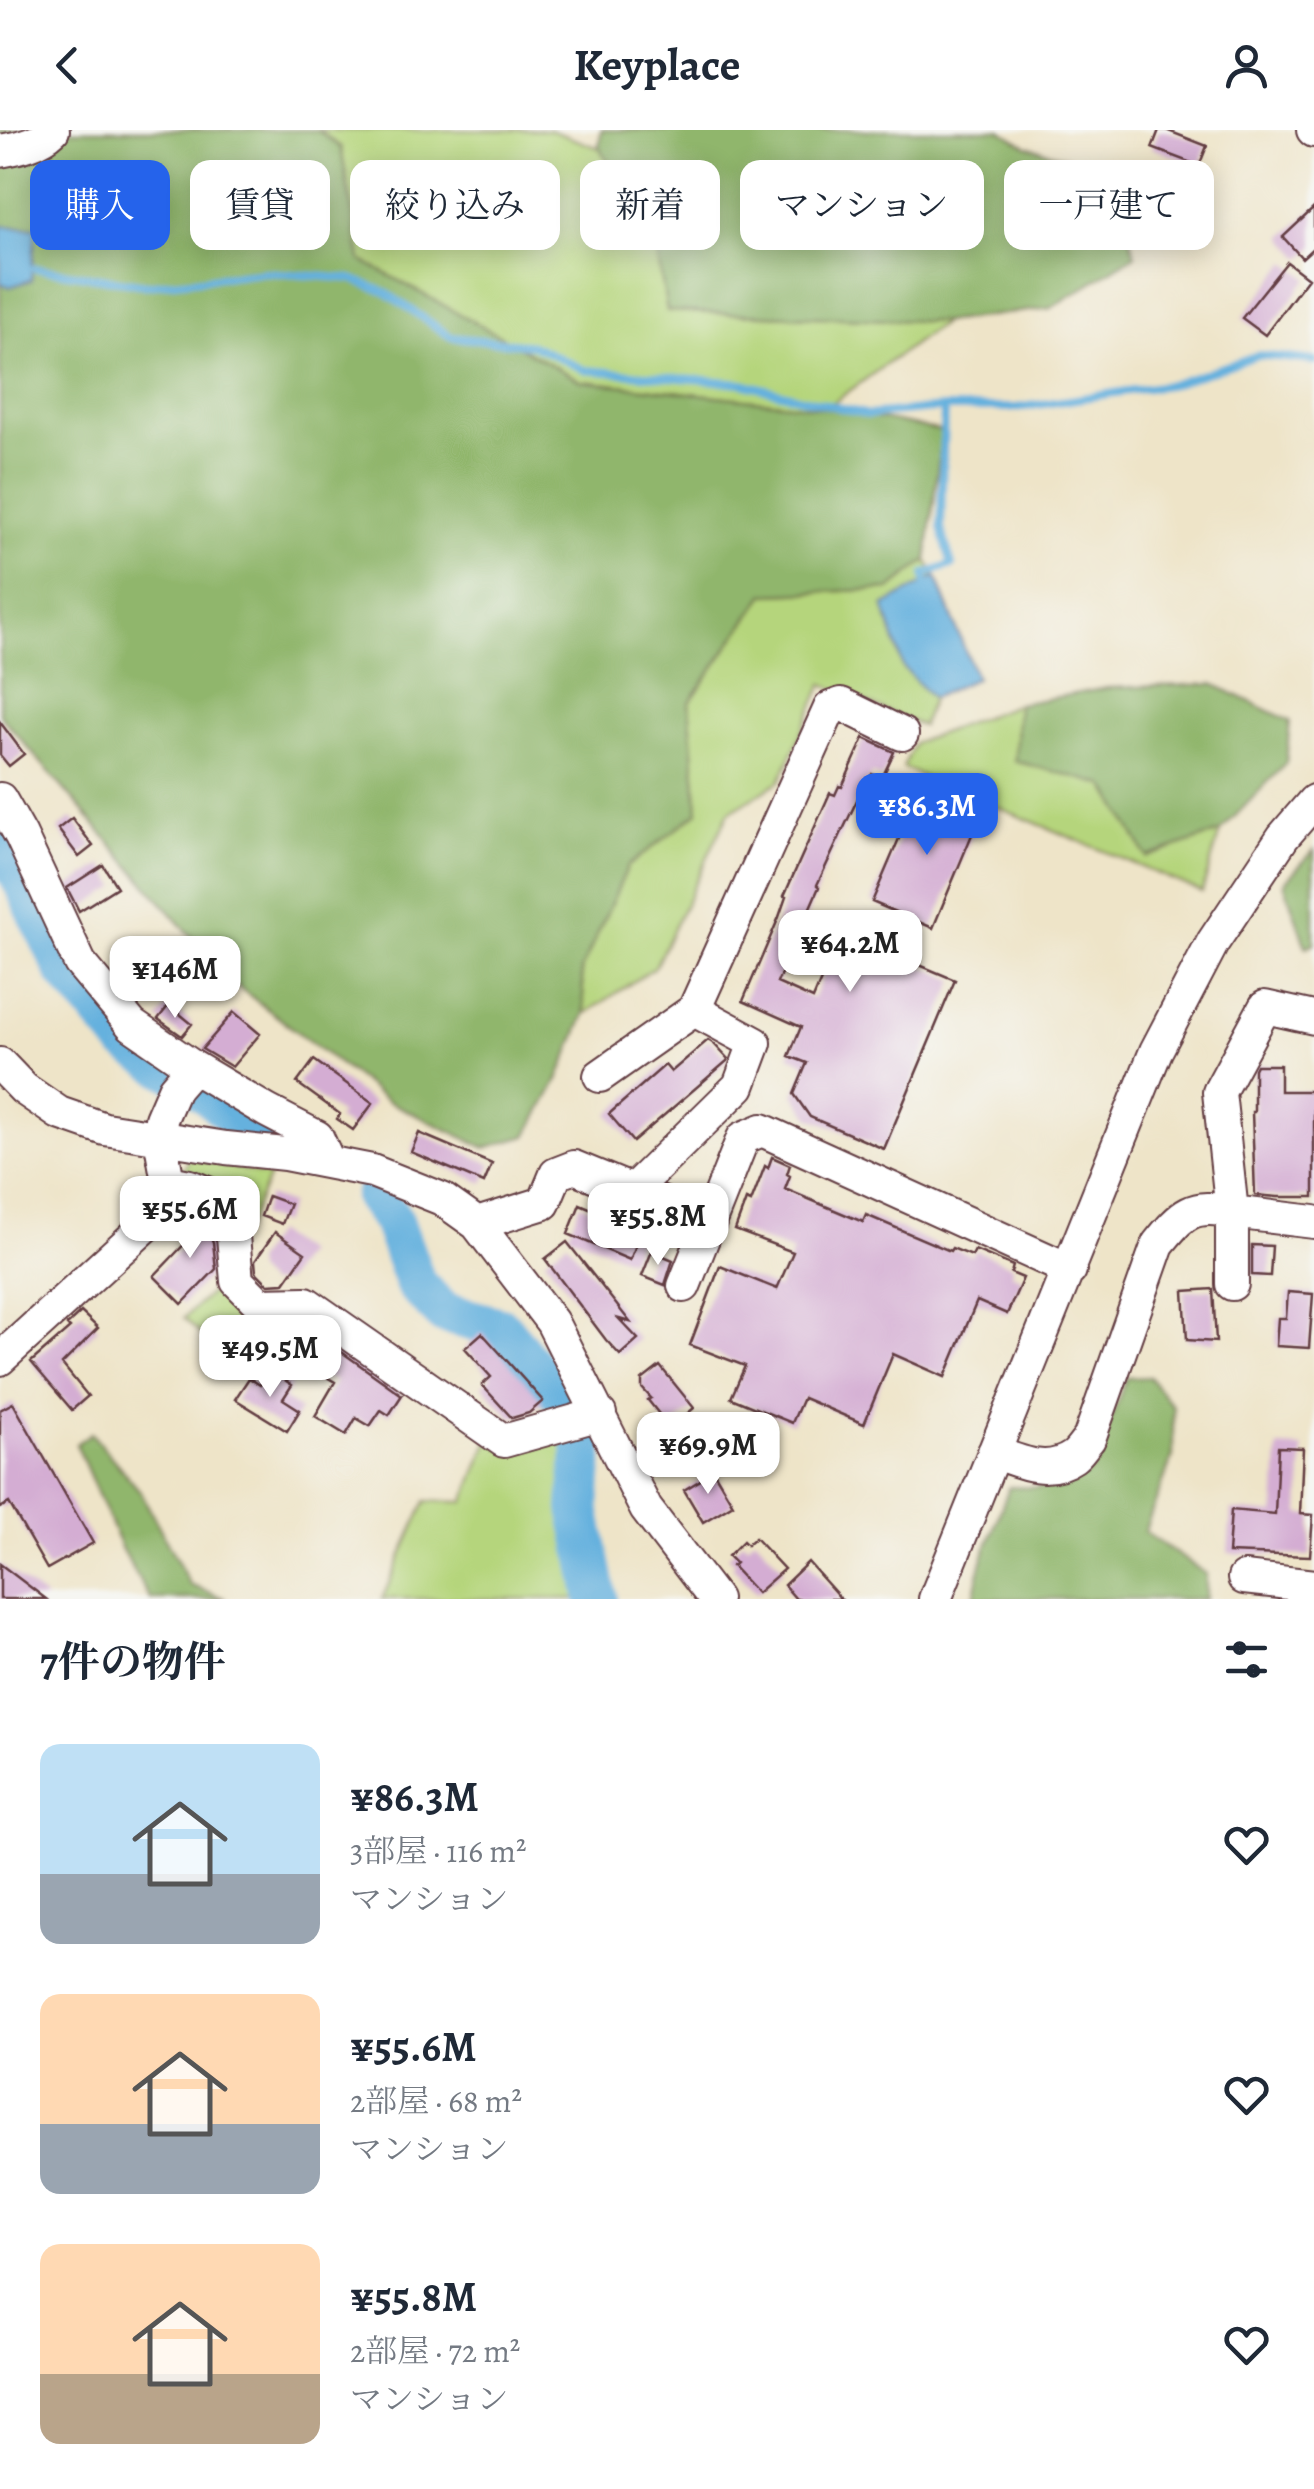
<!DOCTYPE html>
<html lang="ja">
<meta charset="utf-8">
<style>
:root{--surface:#fff;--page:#f2f2f3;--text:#1f2937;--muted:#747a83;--accent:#2563eb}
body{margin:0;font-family:Alegreya,"Noto Serif JP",serif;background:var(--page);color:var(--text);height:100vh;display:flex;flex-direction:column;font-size:38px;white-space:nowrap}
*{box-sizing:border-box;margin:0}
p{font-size:32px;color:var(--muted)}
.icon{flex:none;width:55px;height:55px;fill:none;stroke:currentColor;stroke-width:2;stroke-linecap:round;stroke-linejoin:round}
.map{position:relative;height:1469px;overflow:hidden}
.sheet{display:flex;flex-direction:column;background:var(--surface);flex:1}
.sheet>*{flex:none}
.banner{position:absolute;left:30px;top:30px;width:1255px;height:90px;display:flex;gap:20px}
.price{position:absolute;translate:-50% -85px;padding:0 22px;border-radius:20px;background:#fff;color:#222;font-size:32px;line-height:65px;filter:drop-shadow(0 2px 5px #0008)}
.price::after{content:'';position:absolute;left:50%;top:60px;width:30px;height:22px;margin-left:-15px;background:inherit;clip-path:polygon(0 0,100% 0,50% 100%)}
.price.active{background:var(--accent);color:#fff}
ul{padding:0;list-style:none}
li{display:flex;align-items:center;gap:30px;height:250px;padding:0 40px}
li span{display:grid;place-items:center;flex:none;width:280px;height:200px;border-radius:20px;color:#555}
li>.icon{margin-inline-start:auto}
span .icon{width:120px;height:120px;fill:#fffc;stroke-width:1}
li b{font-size:42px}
h2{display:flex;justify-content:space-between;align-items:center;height:120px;padding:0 40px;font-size:42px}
.chip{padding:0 35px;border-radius:20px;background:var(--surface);box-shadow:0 5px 25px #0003;font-size:35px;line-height:90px}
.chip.active{background:var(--accent);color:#fff}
header{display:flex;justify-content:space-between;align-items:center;height:130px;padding:0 40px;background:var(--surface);font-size:45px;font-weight:600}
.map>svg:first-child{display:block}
.green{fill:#b5d57c;stroke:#807a54;stroke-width:2.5}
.forest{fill:#90b66c;stroke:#6d6a4c;stroke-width:2.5}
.water{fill:#65b1de;stroke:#586884;stroke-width:2.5}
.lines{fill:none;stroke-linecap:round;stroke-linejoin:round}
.stream{stroke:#65b1de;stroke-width:8}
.river{stroke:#65b1de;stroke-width:42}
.building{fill:#d4add3}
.minor-casing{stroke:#633d43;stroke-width:36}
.minor{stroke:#fff;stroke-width:32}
</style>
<header><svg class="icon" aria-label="back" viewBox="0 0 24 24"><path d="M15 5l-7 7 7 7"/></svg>Keyplace<svg class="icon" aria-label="person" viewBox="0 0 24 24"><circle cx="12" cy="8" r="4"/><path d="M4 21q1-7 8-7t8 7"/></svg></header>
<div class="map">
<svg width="1314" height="1469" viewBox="0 0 1314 1469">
<rect width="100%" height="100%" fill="#f6f6f2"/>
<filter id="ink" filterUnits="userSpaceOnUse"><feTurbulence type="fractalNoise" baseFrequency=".01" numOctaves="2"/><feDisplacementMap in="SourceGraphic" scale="20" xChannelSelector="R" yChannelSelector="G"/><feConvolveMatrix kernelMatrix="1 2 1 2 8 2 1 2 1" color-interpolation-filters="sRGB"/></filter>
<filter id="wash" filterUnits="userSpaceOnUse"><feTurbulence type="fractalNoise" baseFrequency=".0048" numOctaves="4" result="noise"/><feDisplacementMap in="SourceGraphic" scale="40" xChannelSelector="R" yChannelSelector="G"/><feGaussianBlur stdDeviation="2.25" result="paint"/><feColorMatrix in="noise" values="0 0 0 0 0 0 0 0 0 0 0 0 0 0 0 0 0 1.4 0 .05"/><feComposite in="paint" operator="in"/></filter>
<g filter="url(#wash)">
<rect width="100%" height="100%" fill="#eee4c8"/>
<path class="green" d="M 318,0 L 550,0 L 599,18 L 651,87 L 668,181 L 944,192 L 826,278 L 581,251 L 361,130 L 341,18 Z
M 927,430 L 936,446 L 884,476 L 903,537 L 932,568 L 922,596 L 823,554 L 780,651 L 729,682 L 655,837 L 585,884 L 581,840 L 628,736 L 698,682 L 689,573 L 765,464 L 890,459 Z
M 1018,574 L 1015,631 L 1106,655 L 1147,727 L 1220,702 L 1202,762 L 903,638 L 914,613 Z
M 190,1027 L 269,1046 L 244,1103 L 180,1048 Z
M 225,1149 C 249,1176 267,1193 246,1230 L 200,1204 L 184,1188 Z
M 266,1181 L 320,1191 L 291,1236 L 269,1227 Z
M 574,1299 L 572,1401 L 590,1469 L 382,1469 L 426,1371 L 464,1372 L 488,1312 Z"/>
<path class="forest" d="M 0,0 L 318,0 L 341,18 L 361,130 L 581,251 L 826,278 L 942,301 L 927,430 L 890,459 L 765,464 L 689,573 L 698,682 L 628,736 L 581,840 L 585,884 L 559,948 L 527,1006 L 485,1018 L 389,972 L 228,849 L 0,585 Z
M 601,0 L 1000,0 L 1027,16 L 1110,41 L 1135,125 L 1051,178 L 944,192 L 667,181 L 651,87 L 599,18 Z
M 1213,554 L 1290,591 L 1286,633 L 1220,702 L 1147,727 L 1105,655 L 1015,631 L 1018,574 L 1107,558 Z
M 1314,720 L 1314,814 L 1306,817 L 1284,753 Z
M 1149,1247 L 1173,1277 L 1173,1326 L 1144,1402 L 1206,1444 L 1206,1469 L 974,1469 L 981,1433 L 1009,1357 L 1062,1358 L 1092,1340 L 1126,1248 Z
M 91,1303 L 140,1361 L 190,1455 L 226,1469 L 150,1469 L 122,1420 L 76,1314 Z"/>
<path class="water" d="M 0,96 L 36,98 L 31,150 L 10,157 L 0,153 Z
M 936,446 L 976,548 L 932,568 L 903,537 L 884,476 Z"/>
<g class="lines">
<path class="stream" d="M 35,138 L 146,155 L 266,142 L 352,149 L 385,162 L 451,207 L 532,215 L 585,240 L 742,253 L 868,285 L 944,278 L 1017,278 L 1173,254 L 1258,225 L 1314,231
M 926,460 L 925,444 L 952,435 L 941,398 L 944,278"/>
<path class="river" d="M 0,716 L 9,722 L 66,841 L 127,912 L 206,962 L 255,1004
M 375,1067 L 393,1091 L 416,1155 L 444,1183 L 501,1198 L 542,1249 L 573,1271 L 585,1292 L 579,1378 L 597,1469"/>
</g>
<g id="blocks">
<path class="building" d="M 1159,0 L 1166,0 L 1207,16 L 1199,36 L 1152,18 Z
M 1128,58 L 1147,60 L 1145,85 L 1126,83 Z
M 1314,78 L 1314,117 L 1302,128 L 1283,107 Z
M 1287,132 L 1308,148 L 1265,205 L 1242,188 Z
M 0,592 L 24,624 L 9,636 L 0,625 Z
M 864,608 L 894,622 L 882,648 L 872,644 L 868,652 L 866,651 L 817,755 L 819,757 L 777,853 L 813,869 L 841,802 L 955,850 L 884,1019 L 810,987 L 794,964 L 807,933 L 789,926 L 801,897 L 743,871 L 779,787 L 786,767 L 784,766 L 830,663 L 835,665 L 839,656 L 842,657 Z
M 921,657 L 981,683 L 933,798 L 872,772 Z
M 72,688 L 93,716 L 79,727 L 58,699 Z
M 103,735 L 117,757 L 79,781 L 67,758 Z
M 169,875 L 192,894 L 182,906 L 158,889 Z
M 234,882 L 260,904 L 232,937 L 202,919 Z
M 708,910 L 714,914 L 728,929 L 727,931 L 633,1012 L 609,984 L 665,935 L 671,942 Z
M 314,930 L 373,973 L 353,1000 L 337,989 L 340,984 L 297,953 Z
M 1256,935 L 1280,935 L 1280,961 L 1314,961 L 1314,1067 L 1278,1067 L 1255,1065 L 1252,982 L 1254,982 L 1254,939 Z
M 419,1003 L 492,1034 L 484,1053 L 411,1022 Z
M 772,1027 L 790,1035 L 787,1044 L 790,1046 L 785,1059 L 863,1092 L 866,1085 L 950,1121 L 952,1118 L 972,1126 L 975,1120 L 1013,1136 L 1011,1143 L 1023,1148 L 1007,1184 L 977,1171 L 945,1247 L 893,1224 L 864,1294 L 803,1268 L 792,1293 L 731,1268 L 745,1236 L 690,1215 L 720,1136 L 777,1159 L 793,1122 L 735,1100 L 746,1070 L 751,1072 L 765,1036 L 768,1038 Z
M 268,1066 L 290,1074 L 282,1094 L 261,1086 Z
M 580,1074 L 642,1100 L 630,1130 L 568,1104 Z
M 190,1078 L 198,1081 L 213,1112 L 216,1139 L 182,1174 L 154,1146 L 196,1102 L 182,1085 Z
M 275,1102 L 305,1123 L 284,1153 L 268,1154 L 256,1142 L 255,1131 Z
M 567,1112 L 630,1192 L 619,1189 L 638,1209 L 620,1225 L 606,1210 L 545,1129 Z
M 1252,1115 L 1272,1116 L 1270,1146 L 1252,1145 Z
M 652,1121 L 673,1130 L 665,1155 L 642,1146 Z
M 1213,1159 L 1216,1212 L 1187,1210 L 1184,1161 Z
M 1288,1162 L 1313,1164 L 1309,1218 L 1276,1216 L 1278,1188 L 1286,1188 Z
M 81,1182 L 98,1198 L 62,1234 L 88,1266 L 72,1280 L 31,1232 L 70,1198 L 67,1195 Z
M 482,1203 L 543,1271 L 529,1283 L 512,1288 L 482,1255 L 491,1247 L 465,1218 Z
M 329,1213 L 402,1265 L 389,1285 L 381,1280 L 370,1296 L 356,1288 L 346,1305 L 315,1286 L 335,1252 L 313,1239 Z
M 660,1236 L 694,1278 L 670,1298 L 648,1270 L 651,1268 L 642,1258 L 642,1250 Z
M 270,1240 L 292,1255 L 283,1269 L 300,1280 L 287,1301 L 235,1269 L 249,1248 L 260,1255 Z
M 13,1273 L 93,1413 L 47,1439 L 9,1373 L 0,1378 L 0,1280 Z
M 1278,1317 L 1303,1318 L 1300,1384 L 1313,1385 L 1310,1426 L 1228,1423 L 1231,1380 L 1275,1384 Z
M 714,1342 L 733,1374 L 703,1392 L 684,1360 Z
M 755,1408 L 784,1439 L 757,1463 L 732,1436 L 735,1433 L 728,1426 L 743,1411 L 747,1415 Z
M 808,1432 L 841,1469 L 796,1469 L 784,1455 Z
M 0,1434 L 46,1469 L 0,1469 Z"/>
</g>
</g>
<g filter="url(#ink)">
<use href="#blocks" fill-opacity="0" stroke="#633d43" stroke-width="2.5"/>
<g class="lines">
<defs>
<path id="minor" d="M 1313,0 L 1314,1
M 0,21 C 18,18 40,13 53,0
M 0,669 L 21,706 L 80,833 L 132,895 L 193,937 L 267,981 L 317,1007 L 328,1031
M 694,880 L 830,578 L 841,574 L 902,604
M 0,934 L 24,959 L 59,983 L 105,999 L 226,1018 L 285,1024 L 372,1041 L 442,1069 L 477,1094 L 552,1192 L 646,1379 L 715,1469
M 600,946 L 694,880 L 755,913 L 739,956 L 632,1061
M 168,1052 L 190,1056 L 212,1065 L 233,1106 L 237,1151 L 260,1174 L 306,1173 L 504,1311 L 600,1284
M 477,1094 L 544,1073 L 556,1044 L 574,1037 L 710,1093
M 1232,1154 L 1232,1082 L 1314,1092
M 684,1156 L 743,1008 L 762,1000 L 1070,1140
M 0,1229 L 159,1084 L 168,1052 L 160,1008 L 161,989 L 174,959 L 193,937
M 994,1322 C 1020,1332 1047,1345 1073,1327 C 1079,1323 1084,1314 1089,1309 L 1158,1114 C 1182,1084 1192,1073 1232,1082 L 1219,962 L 1265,877 L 1314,888
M 1244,1448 L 1314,1456
M 935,1469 L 1156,921 L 1213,812 L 1283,707 L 1314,671"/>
</defs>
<use href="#minor" class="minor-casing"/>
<use href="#minor" class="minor"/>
</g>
</g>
</svg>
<b class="price active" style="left:927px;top:728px">¥86.3M</b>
<b class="price" style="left:850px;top:865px">¥64.2M</b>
<b class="price" style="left:175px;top:891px">¥146M</b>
<b class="price" style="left:190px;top:1131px">¥55.6M</b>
<b class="price" style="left:658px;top:1138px">¥55.8M</b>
<b class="price" style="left:270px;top:1270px">¥49.5M</b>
<b class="price" style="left:708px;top:1367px">¥69.9M</b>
<div class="banner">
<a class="chip active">購入</a>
<a class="chip">賃貸</a>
<a class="chip">絞り込み</a>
<a class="chip">新着</a>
<a class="chip">マンション</a>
<a class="chip">一戸建て</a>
</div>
</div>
<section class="sheet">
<h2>7件の物件<svg class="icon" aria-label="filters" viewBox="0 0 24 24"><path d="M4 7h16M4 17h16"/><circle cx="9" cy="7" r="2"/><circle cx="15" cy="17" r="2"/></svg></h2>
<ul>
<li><span style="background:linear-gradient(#bfe0f5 65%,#9aa5b1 0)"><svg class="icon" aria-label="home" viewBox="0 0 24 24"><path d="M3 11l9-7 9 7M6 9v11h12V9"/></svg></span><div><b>¥86.3M</b><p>3部屋 · 116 m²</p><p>マンション</p></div><svg class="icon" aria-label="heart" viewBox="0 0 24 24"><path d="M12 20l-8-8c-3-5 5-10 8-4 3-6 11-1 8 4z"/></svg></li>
<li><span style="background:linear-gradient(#ffd9b3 65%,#9aa5b1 0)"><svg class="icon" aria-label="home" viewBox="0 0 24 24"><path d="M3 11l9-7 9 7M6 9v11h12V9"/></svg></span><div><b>¥55.6M</b><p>2部屋 · 68 m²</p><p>マンション</p></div><svg class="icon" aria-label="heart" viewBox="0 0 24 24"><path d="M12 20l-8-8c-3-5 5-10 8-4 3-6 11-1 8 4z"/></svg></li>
<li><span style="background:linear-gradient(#ffd9b3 65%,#b9a48a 0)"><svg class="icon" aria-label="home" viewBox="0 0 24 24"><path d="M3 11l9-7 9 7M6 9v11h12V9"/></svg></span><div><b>¥55.8M</b><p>2部屋 · 72 m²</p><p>マンション</p></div><svg class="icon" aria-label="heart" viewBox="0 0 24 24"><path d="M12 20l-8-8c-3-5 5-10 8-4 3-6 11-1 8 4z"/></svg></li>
</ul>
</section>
